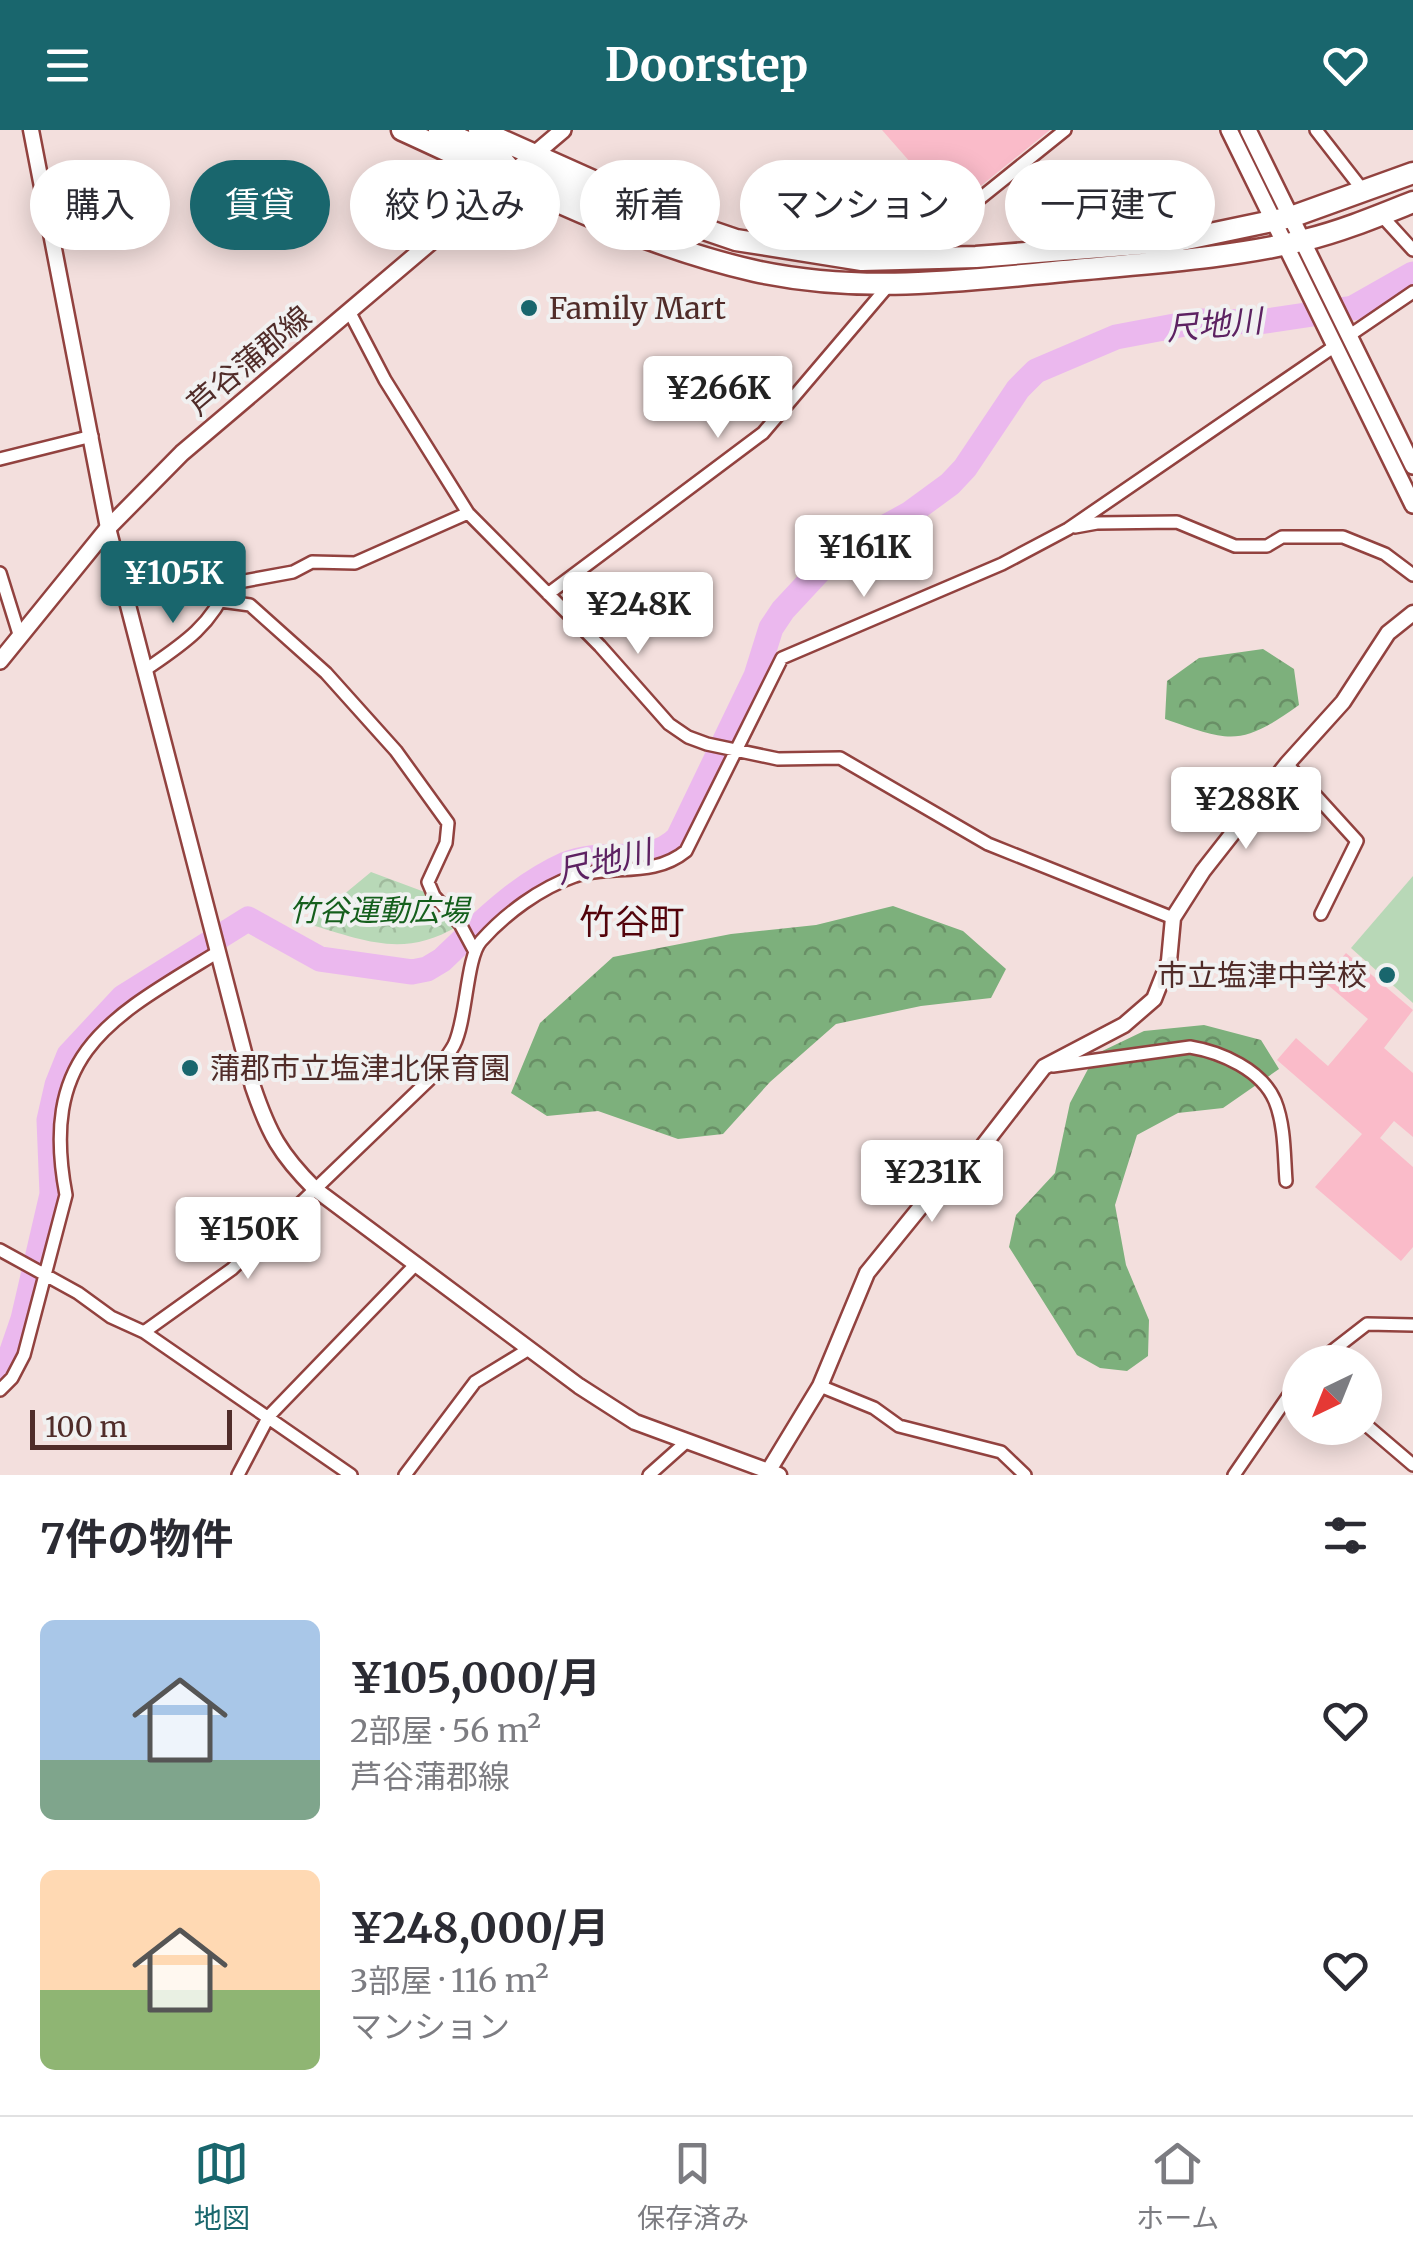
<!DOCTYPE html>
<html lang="ja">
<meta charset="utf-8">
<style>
:root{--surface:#fff;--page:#f7f7f7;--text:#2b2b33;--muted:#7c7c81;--line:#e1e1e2;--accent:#19666d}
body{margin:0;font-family:Merriweather,"Noto Sans JP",serif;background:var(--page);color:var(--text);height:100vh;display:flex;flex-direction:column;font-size:38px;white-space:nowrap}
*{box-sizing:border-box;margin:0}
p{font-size:32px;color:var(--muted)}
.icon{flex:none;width:55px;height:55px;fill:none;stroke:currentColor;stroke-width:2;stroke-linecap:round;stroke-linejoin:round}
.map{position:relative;height:1345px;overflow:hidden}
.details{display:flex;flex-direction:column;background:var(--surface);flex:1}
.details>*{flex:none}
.top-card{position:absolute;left:30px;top:30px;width:1355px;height:90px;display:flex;gap:20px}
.needle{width:65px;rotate:223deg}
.controls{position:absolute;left:1282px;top:1215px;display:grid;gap:20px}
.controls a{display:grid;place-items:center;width:100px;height:100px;border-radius:50%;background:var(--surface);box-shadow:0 5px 25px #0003;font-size:50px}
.scale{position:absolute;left:30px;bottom:25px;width:202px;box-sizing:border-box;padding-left:10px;border:5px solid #502c29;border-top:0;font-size:28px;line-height:35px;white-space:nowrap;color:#502c29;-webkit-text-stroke:8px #f1f1f1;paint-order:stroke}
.price{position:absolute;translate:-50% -85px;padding:0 22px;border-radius:10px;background:#fff;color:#222;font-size:32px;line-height:65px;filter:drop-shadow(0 2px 5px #0008)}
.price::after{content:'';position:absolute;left:50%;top:60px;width:30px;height:22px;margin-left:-15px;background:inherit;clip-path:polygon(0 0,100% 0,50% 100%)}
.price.selected{background:var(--accent);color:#fff}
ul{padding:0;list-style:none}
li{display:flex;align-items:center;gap:30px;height:250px;padding:0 40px}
li span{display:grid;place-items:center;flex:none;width:280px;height:200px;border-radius:15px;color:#555}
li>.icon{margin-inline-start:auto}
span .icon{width:120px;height:120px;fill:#fffc;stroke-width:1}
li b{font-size:42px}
h2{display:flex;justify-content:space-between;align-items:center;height:120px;padding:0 40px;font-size:42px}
.chip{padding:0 35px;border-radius:45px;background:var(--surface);box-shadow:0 5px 25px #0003;font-size:35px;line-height:90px}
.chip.selected{background:var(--accent);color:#fff}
header{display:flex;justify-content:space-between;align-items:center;height:130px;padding:0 40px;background:var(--accent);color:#fff;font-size:45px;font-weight:700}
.menu{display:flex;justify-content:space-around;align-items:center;height:140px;border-top:2px solid var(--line);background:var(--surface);font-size:28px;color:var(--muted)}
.menu a{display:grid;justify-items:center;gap:5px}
.menu .selected{color:var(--accent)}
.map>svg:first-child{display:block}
.forest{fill:url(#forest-crowns)}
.park{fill:url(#park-crowns)}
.garden{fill:#b8d8b7}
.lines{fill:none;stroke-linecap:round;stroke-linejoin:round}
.river{stroke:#ebb8ee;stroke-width:25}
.building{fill:#fabbc9}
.minor-casing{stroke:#92423f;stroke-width:16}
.tertiary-casing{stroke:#92423f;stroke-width:19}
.secondary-casing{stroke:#92423f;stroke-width:20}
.trunk-casing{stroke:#92423f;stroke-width:25}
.minor{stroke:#fff;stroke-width:11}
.tertiary{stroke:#fff;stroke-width:14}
.secondary{stroke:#fff;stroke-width:15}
.trunk{stroke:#fff;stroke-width:20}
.poi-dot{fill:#19666d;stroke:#f1f1f1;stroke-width:4}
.labels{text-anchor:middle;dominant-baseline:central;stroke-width:8;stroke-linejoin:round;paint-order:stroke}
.poi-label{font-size:30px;fill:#502c29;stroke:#f1f1f1;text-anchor:start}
.street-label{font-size:30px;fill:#502c29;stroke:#f1f1f1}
.park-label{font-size:30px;font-style:italic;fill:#155f1c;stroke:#f1f1f1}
.water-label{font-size:32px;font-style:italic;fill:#5d2262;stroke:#f1f1f1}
.quarter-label{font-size:35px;fill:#53040b;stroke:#f1f1f1}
</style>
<header><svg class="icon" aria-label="menu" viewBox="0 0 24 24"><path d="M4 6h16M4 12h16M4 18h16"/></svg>Doorstep<svg class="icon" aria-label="heart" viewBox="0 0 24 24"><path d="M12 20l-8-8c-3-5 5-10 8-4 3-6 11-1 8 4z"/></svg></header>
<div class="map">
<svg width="1413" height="1345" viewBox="0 0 1413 1345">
<defs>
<pattern id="forest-crowns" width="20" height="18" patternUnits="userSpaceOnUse" patternTransform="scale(2.5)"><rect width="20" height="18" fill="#7db07c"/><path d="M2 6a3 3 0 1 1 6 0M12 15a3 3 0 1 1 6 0" fill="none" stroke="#698f66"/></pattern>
<pattern id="park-crowns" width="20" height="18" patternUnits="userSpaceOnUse" patternTransform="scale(2.5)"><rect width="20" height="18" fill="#b8d8b7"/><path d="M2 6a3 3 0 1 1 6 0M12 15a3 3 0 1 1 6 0" fill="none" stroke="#a0ba9d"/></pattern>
</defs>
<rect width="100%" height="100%" fill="#f3dfdd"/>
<path class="forest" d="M 1263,519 L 1294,539 L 1299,575 C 1241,617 1230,612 1165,589 L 1167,551 L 1199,528 Z
M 893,776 L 963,801 L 1006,839 L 991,868 L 921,876 L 836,894 L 770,952 L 723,1004 L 678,1009 L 598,981 L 547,986 L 511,963 L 540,893 L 613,827 L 731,804 L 816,795 Z
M 1204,895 L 1261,910 L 1279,939 L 1223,978 L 1178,983 L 1137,1005 L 1115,1075 L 1126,1135 L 1149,1190 L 1148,1226 L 1127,1241 L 1100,1238 L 1077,1225 L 1009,1117 L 1016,1085 L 1055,1043 L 1070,973 L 1096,924 L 1144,901 Z"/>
<path class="park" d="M 371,742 L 430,764 L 458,796 C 403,829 364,810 308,794 Z"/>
<path class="garden" d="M 1413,746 L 1413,873 L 1351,818 Z"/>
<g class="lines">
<path class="river" d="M 0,1244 L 10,1227 L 23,1189 L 52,1064 L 49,990 L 57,955 L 69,925 L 123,867 L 248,789 L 320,829 L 412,842 L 427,839 L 442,830 C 481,793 517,756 566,734 C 604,718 649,738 678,708 L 756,546 L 771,498 L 783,480 L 823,437 L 845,419 L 909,384 L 950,354 L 965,338 L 1018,259 L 1036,241 L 1116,207 L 1201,191 L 1259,192 L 1353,178 L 1413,144"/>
</g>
<path class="building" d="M 882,0 L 1050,0 L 972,63 L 954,82 Z
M 1346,823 L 1413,880 L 1384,918 L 1413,943 L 1413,1007 L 1394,991 L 1380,1008 L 1413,1037 L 1413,1117 L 1401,1131 L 1315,1057 L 1362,1004 L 1277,930 L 1296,908 L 1328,936 L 1368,889 L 1322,850 Z"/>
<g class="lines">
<defs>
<path id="minor" d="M 1316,0 L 1365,63
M 1381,85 L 1413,120
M 929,130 L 932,121 L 978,70 L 1065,0
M 349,181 L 385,250 L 468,383 L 600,516 L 669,594 L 688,607 L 707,614 L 778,629 L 840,628 L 988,714 L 1173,788
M 1350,205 L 1413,162
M 0,329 L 92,306
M 1075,397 L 1097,393 L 1177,392 L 1235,416 L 1267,416 L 1282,407 L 1343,407 L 1385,424 L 1413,445
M 0,443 L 19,504
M 548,464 L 763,303 L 888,156
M 221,471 L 250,475 L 326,543 L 396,621 L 448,693 L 446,713 L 428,752 L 434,766 L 460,794 L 474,820
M 145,540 C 180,516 212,496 228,454 L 293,442 L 312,432 L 355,433 L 468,383
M 1287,634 L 1357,711 L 1321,784
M 1053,936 L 1190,917 C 1221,922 1262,940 1275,971 C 1285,996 1284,1025 1286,1051
M 0,1120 L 78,1163 L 111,1187 L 144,1202 L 351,1345
M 144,1202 L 232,1139 L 432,947 C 439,936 448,926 454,915 C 467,889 466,828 481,811 C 505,784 540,758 575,746 C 613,734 653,748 686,721 L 782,528 L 1002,434 L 1068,399 L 1335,216
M 1318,1232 L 1367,1194 L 1413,1195
M 820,1256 L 874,1278 L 899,1296 L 1001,1322 L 1025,1345
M 0,1260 L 12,1248 L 24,1225 L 66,1065 C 39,922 110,888 218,822
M 1365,1294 L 1413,1335
M 238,1345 L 269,1286 L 416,1134
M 405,1345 L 475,1252 L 529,1219
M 649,1345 L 685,1313
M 1234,1345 L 1300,1249"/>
<path id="tertiary" d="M 31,0 L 108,398 L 253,957 C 269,1004 280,1024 315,1059 L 579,1256 L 635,1292 L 779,1345
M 769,1340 L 820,1256 L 867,1143 L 940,1053 L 979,1021 L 1044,937 L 1124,895 L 1154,869 L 1169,831 L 1173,788 L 1203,741 L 1287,634 L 1343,572 L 1388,503 L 1413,483"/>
<path id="secondary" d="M 1229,0 L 1413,375
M 1248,0 L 1413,336
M 0,531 L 108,398 L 182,323 L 563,0"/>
<path id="trunk" d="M 402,0 C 517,52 631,113 755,141 C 861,164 958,151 1064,141 C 1144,133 1227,129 1305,110 C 1342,101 1378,86 1413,72
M 439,0 L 498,25 L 508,37 L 506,48
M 479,0 L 689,94 L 736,110 L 862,130 L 976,127 L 1177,111 L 1291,87 L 1413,43
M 534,25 L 534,36 L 555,51 L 667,104"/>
</defs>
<use href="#minor" class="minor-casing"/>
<use href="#tertiary" class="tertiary-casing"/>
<use href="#secondary" class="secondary-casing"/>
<use href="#trunk" class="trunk-casing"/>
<use href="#minor" class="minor"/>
<use href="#tertiary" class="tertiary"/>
<use href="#secondary" class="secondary"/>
<use href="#trunk" class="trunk"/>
</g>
<g class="poi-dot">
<circle cx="529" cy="178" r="10"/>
<circle cx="1387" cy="845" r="10"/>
<circle cx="190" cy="938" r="10"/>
</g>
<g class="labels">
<g class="poi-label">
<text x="549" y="178">Family Mart</text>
<text x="1367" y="845" text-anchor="end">市立塩津中学校</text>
<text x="210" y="938">蒲郡市立塩津北保育園</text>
</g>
<g class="street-label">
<text transform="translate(249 230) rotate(-40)">芦谷蒲郡線</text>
</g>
<g class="park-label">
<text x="379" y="780">竹谷運動広場</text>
</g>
<g class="water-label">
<text transform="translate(1214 195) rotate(-5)">尺地川</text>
<text transform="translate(604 732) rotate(-13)">尺地川</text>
</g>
<g class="quarter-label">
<text x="632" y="792">竹谷町</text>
</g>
</g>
</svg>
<div class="controls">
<a><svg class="needle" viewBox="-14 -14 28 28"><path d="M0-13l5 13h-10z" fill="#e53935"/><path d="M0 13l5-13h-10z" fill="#7c7c81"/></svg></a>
</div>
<div class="scale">100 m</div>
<b class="price" style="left:718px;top:311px">¥266K</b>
<b class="price" style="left:864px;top:470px">¥161K</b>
<b class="price selected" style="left:173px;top:496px">¥105K</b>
<b class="price" style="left:638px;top:527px">¥248K</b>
<b class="price" style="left:1246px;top:722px">¥288K</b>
<b class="price" style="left:932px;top:1095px">¥231K</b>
<b class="price" style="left:248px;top:1152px">¥150K</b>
<div class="top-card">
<a class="chip">購入</a>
<a class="chip selected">賃貸</a>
<a class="chip">絞り込み</a>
<a class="chip">新着</a>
<a class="chip">マンション</a>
<a class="chip">一戸建て</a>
</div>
</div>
<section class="details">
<h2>7件の物件<svg class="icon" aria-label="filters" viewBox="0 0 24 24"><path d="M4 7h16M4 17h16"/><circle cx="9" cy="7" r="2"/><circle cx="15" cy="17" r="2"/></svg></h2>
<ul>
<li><span style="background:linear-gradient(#a9c7e8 70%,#7fa58c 0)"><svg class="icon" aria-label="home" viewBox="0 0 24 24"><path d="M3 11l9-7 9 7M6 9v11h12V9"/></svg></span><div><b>¥105,000/月</b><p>2部屋 · 56 m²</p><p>芦谷蒲郡線</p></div><svg class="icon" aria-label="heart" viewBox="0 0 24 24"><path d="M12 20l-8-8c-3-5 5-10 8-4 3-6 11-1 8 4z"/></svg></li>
<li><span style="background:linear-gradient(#ffd9b3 60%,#8fb573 0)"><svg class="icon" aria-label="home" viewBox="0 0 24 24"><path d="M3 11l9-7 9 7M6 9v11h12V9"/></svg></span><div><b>¥248,000/月</b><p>3部屋 · 116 m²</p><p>マンション</p></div><svg class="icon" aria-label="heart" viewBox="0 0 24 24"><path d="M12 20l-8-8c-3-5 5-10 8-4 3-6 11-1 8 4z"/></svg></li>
</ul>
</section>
<nav class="menu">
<a class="selected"><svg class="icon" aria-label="map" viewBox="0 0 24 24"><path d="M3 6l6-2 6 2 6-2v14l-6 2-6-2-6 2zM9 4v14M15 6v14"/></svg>地図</a>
<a><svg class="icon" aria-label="saved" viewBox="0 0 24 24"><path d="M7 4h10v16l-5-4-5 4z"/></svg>保存済み</a>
<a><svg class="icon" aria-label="home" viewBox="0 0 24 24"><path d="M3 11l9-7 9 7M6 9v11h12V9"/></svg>ホーム</a>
</nav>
